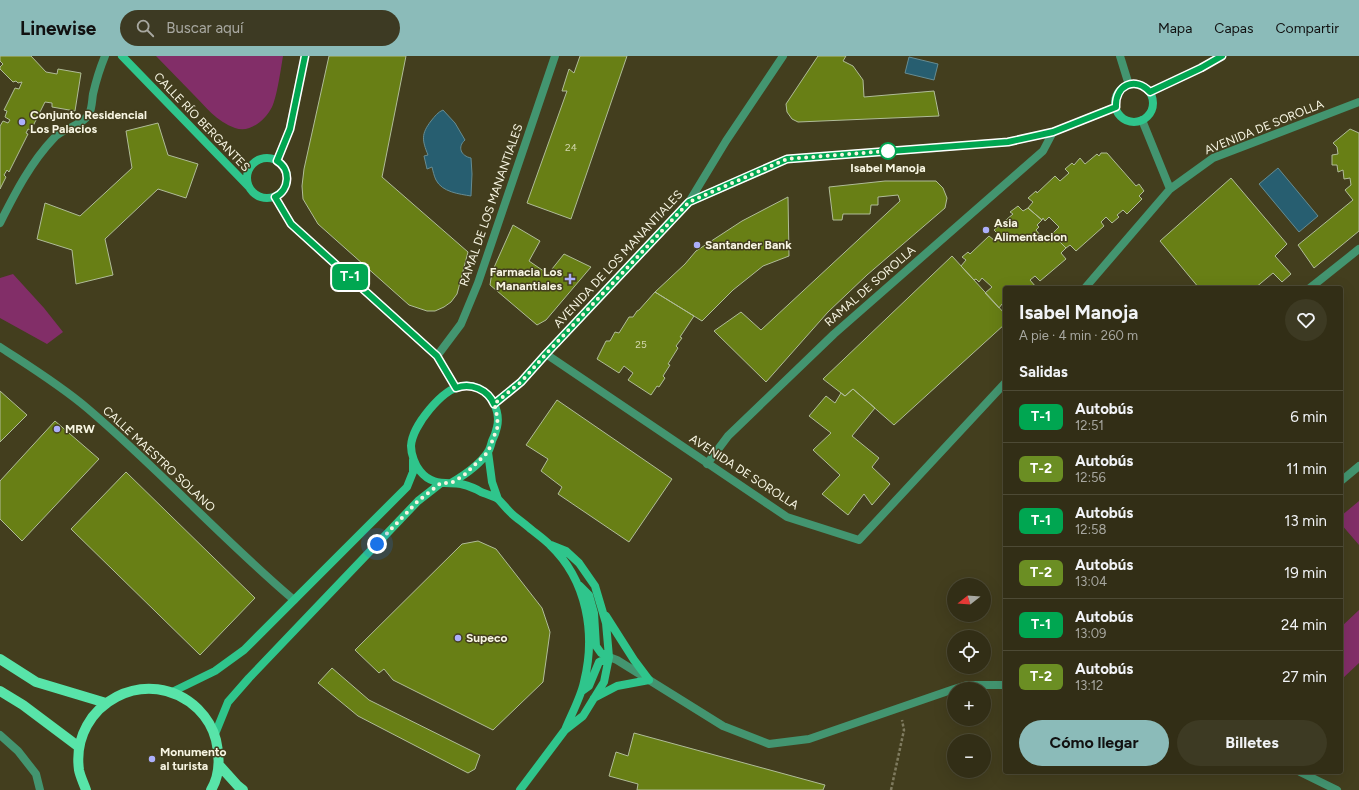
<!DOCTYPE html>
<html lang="es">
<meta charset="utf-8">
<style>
:root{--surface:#322e16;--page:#3d3a23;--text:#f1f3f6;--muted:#a8a8a1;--line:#4d4a35;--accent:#8bbbb9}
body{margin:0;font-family:Figtree,sans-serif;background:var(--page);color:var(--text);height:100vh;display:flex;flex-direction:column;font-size:15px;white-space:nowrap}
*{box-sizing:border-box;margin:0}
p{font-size:13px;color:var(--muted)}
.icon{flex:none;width:22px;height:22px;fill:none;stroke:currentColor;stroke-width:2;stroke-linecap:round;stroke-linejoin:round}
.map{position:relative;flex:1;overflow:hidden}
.drawer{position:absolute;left:1003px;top:230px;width:340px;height:488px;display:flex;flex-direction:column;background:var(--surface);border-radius:4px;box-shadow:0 4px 16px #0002,0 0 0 1px var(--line)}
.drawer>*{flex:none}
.badge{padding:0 8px;border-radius:6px;font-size:14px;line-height:26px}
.needle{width:26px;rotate:253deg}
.buttons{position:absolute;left:947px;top:522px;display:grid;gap:8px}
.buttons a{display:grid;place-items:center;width:44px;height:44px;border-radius:50%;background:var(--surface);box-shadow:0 4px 16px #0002,0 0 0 1px var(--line);font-size:20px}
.you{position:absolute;width:20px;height:20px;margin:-10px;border:3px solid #fff;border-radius:50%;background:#1a73e8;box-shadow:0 0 0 6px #1a73e833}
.map>.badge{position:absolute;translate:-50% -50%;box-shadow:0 0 0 2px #fff}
h2{padding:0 16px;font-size:15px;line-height:36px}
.round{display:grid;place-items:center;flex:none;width:42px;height:42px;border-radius:21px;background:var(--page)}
.headline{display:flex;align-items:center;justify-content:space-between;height:68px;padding:0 16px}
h1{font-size:19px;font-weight:700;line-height:30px}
.button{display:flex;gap:8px;margin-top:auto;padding:8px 16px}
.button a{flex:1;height:46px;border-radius:24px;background:var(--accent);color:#111;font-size:16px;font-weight:700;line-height:46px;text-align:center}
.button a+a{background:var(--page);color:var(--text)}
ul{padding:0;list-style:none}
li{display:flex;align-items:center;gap:12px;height:52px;padding:0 16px;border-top:1px solid var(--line)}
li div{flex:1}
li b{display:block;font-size:15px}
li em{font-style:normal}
li .badge{min-width:44px;font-weight:700;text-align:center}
header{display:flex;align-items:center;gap:24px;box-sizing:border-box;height:56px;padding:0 20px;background:var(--accent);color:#111}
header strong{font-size:19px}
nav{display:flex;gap:22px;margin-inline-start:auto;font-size:14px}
.search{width:280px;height:36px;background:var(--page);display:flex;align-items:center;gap:10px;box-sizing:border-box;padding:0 14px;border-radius:22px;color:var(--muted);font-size:15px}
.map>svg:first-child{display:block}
.green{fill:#822e68}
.water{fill:#275e70;stroke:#668c92}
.building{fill:#687f15;stroke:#b0bc98}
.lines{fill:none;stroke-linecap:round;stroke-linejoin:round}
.path{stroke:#7f7b5f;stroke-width:2.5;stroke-dasharray:3 2;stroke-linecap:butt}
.minor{stroke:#439570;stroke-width:8}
.secondary{stroke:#2fc58c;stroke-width:8}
.primary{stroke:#58e4a9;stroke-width:10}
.line-casing{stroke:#fff;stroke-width:9}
.line{stroke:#00a651;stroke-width:6}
.walk{stroke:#f8f6e3;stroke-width:4;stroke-dasharray:0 7.2}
.poi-dot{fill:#acaffb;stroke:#433e1e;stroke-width:1.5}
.stop-dot{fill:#fff;stroke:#00a651;stroke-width:2}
.labels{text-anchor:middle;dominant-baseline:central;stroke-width:3;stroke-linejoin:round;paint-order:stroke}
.number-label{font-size:10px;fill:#d4d8b0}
.poi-label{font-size:12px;font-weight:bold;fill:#f8f6e3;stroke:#433e1e;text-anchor:start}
.street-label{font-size:12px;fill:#f8f6e3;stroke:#433e1e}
.stop-label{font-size:12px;font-weight:bold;fill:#f8f6e3;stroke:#433e1e}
</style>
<header>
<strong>Linewise</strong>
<div class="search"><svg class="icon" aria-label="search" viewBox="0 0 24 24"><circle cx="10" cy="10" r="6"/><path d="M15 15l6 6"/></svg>Buscar aquí</div>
<nav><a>Mapa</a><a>Capas</a><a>Compartir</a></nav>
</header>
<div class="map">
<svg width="1359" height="734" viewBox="0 0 1359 734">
<rect width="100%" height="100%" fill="#433e1e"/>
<path class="green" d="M156 0H283C281 12 277 41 272 51 266 63 250 78 235 72 217 66 205 50 192 37 180 25 168 12 156 0Z
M13 218 44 252 63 276 47 288 0 262V222Z
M1359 445V489L1341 468V460Z
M1359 554V607L1342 623 1341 621V571Z"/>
<path class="water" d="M909 1 938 8 934 24 905 17Z
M443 54 455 67 465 84C457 91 461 100 471 102L472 118 471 140C459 138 442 136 436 124 434 120 433 115 432 111L427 113 424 100 428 99C422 84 421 78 431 65 435 60 438 56 443 54Z
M1278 112 1318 160 1299 176 1259 128Z"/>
<path class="building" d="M0 0H31L46 16 57 18 58 13 81 17 75 55 52 51V47L45 46 31 74 28 73 26 77 28 78 9 116 7 114 4 119 6 121 0 133V70L3 65 8 67 10 64 5 61 7 55 4 54 15 32 19 33 22 26 18 27 16 25 13 26 0 13V11L3 8 0 5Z
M329 0H406L382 121 468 196 457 238 451 246 444 251 435 255H427L409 249 318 168 303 143 302 130 304 113Z
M580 0H627L571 163 527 147 567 35H562L569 13 574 17Z
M818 0H846L843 5 853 10 863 24 864 41 934 35 939 60 798 66 792 63 787 56 786 48Z
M158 67 168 99 198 108 186 142 158 133 105 183 113 219 76 228 72 194 37 183 45 147 80 160 132 112 126 75Z
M1350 73 1359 77V175L1314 212 1298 189 1353 144 1345 134 1351 129 1350 122 1344 123 1343 114 1338 116 1337 109H1332V99L1338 98 1337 91 1333 87Z
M1101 97H1107L1136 130 1139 128 1144 135 1139 140 1142 143 1127 158 1123 154 1117 159 1119 161 1112 167 1106 161 1101 166 1104 170 1076 195 1070 189 1066 192 1052 178 1059 171 1049 161 1045 165 1043 162 1042 164 1028 152 1033 146 1028 142 1036 135 1037 137 1055 120 1060 125 1069 117 1065 113 1072 107 1074 109 1080 102 1085 108 1097 98 1099 100Z
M1231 122 1287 188 1275 200 1291 218 1282 226 1273 217 1255 232H1199L1160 185Z
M885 125H936L943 132 947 142 945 152 867 219 828 256 766 326 714 275 741 256 761 274 900 145 898 139 878 141V149H871L870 158H843L842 164H833L829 131Z
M788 141 789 200 763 210 733 234 702 265 655 236 685 208 696 195 742 165Z
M1018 150 1023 155 1028 152 1042 164 1037 169 1039 171 1036 174 1045 185 1052 178 1066 192 1061 197 1066 203 1040 225 1035 220 1030 224 1036 231 1035 232H1005V251L1002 248 999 252 985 237 992 231 982 222 979 226 976 223 974 224 961 210 966 204 962 201 968 196 970 198 989 180 994 184 999 179 994 174 1013 158 1010 156Z
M513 169 540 185 529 205 548 218 564 198 591 211 546 264 537 269 490 229 492 216Z
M952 200 1005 258V268L894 369 853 333 845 340 823 323Z
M655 236 694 260 680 281 682 282 676 290 678 292 668 308 670 309 663 320 665 322 659 331 657 330 651 339 628 324 633 317 624 310 619 317 597 303 606 285H610L615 276 619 277 629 261H633L637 255 639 254Z
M853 333 875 352 852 380 879 402 872 411 890 428 872 449 864 438 848 459 822 438 840 419 813 394 831 377 809 360 826 340 835 347 841 337 845 340Z
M0 335 27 359 0 386Z
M557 344 672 423 629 486 558 438 562 431 541 415 548 403 526 389Z
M55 365 99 403 22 485 0 463V425Z
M126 416 255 542 200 599 71 473Z
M478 485 496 493 542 552 550 576 543 626 493 674 393 624 384 613 379 617 355 594 462 488Z
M332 612 369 644 480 699 475 713 468 717 358 660 318 627Z
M634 677 825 729 823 734H637L638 728 609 720 616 696 628 700Z"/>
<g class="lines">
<path class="path" d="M891 734 904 674 902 664"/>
<path class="minor" d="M1120 0 1129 29
M1142 64 1170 133
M689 146 726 85 783 0
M0 167C15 137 31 106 54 82 63 72 82 70 89 58 92 53 92 44 93 38 96 25 100 12 105 0
M1085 232 1170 133 1213 102 1359 46
M1310 232 1359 193
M0 291C29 310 60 329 87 352 159 413 222 483 294 544
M546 298 787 461 859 484 1005 327
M437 300 461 268 478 227 555 0
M707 408 728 380 834 278 1043 95 1053 76
M1341 425 1359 410
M609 601 617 604 723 670 769 688 809 683 954 633
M954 633 967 629H1005
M0 679 18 695 36 718 40 734
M1300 716 1337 734"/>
<path class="secondary" d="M122 0 249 131
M1115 47a19 19 0 1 1 38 0a19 19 0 1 1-38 0Z
M1150 36 1201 12 1222 0
M247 122a20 20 0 1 1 40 0a20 20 0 1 1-40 0Z
M277 105 290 73 305 0
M275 141 291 168 437 300 456 332
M494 348 521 326 546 298 689 146 787 103 1008 86 1053 76 1116 51
M488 396 492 426 498 443
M451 427C463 420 480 408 488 396 490 393 491 389 492 385 494 381 496 376 497 371 502 350 484 326 462 330 442 333 412 370 411 390 411 398 415 409 420 415 432 430 445 426 461 428 469 430 475 432 481 436 486 438 493 440 498 443 502 447 506 452 510 456 515 461 521 465 527 470 534 476 543 482 550 489 587 524 596 578 584 626 581 641 571 659 565 674
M580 530 589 539 594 557 596 590 601 597 609 601
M582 635 589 630 599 606 609 601
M172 636 215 615 244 594 407 431 413 416V404
M594 642 617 630 649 624 634 604 606 560
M215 678 228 646 249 622 418 445 441 427
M520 734 565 674 583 660 604 626 609 601 606 567 595 530 579 507 566 495 551 489"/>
<path class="primary" d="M0 603 36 626 106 647
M0 635 23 649 79 691
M219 709 238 730 243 734
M86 734C84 728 80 720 79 714 70 647 149 606 198 653 206 661 213 672 216 684 220 701 220 719 211 734"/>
</g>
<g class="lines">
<defs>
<path id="line" d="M305 0 290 73 277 105C291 113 290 134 275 141L291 168 437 300 456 332C471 326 488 334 494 348L521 326 546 298 689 146 787 103 1008 86 1053 76 1116 51C1115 29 1135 20 1150 36L1201 12 1222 0"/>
</defs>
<use href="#line" class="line-casing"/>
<use href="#line" class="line"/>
<path class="walk" d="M377 488 418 445 441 427H451L463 420 488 396 498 370 496 353 494 348 521 326 546 298 689 146 787 103 888 95"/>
</g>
<g class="poi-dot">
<circle cx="22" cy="66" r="4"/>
<circle cx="986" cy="174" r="4"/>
<circle cx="697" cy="189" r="4"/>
<path d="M568 217h4v4h4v4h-4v4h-4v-4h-4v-4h4z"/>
<circle cx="57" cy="373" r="4"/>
<circle cx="458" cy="582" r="4"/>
<circle cx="152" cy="703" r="4"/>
</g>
<circle class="stop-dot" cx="888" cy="95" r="8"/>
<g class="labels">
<g class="number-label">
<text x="571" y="91">24</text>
<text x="641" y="288">25</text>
</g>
<g class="poi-label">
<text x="30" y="59">Conjunto Residencial<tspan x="30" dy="14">Los Palacios</tspan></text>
<text x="994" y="167">Asia<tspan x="994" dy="14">Alimentacion</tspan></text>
<text x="705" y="189">Santander Bank</text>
<text x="562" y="216" text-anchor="end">Farmacia Los<tspan x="562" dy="14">Manantiales</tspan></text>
<text x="65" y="373">MRW</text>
<text x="466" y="582">Supeco</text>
<text x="160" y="696">Monumento<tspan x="160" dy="14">al turista</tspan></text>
</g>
<g class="street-label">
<text transform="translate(202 66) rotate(46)">CALLE RÍO BERGANTES</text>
<text transform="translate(1264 71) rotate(-22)">AVENIDA DE SOROLLA</text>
<text transform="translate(491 149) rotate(-71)">RAMAL DE LOS MANANTIALES</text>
<text transform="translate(618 203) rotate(-47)">AVENIDA DE LOS MANANTIALES</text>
<text transform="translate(870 230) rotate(-41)">RAMAL DE SOROLLA</text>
<text transform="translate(159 403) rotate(43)">CALLE MAESTRO SOLANO</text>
<text transform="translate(744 416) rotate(33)">AVENIDA DE SOROLLA</text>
</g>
<g class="stop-label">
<text x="888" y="112">Isabel Manoja</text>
</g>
</g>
</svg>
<div class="buttons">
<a><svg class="needle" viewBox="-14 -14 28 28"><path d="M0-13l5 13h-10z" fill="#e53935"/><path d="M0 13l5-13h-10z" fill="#a8a8a1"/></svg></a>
<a><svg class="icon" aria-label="locate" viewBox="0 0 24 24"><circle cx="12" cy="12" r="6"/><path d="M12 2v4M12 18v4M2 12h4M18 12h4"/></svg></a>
<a>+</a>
<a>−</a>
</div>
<div class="you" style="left:377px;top:488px"></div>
<b class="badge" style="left:350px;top:221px;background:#00a651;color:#fff">T-1</b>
<section class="drawer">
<div class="headline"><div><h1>Isabel Manoja</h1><p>A pie · 4 min · 260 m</p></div><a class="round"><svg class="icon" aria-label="heart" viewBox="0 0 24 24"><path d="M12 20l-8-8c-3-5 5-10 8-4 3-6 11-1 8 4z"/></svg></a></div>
<h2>Salidas</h2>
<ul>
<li><span class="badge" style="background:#00a651;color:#fff">T-1</span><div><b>Autobús</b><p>12:51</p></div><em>6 min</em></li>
<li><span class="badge" style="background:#6b8e23;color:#fff">T-2</span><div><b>Autobús</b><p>12:56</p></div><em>11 min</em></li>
<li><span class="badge" style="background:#00a651;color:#fff">T-1</span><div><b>Autobús</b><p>12:58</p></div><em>13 min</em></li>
<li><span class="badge" style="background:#6b8e23;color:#fff">T-2</span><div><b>Autobús</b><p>13:04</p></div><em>19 min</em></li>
<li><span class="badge" style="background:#00a651;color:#fff">T-1</span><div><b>Autobús</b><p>13:09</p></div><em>24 min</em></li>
<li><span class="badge" style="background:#6b8e23;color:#fff">T-2</span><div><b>Autobús</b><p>13:12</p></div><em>27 min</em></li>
</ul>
<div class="button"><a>Cómo llegar</a><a>Billetes</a></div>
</section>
</div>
